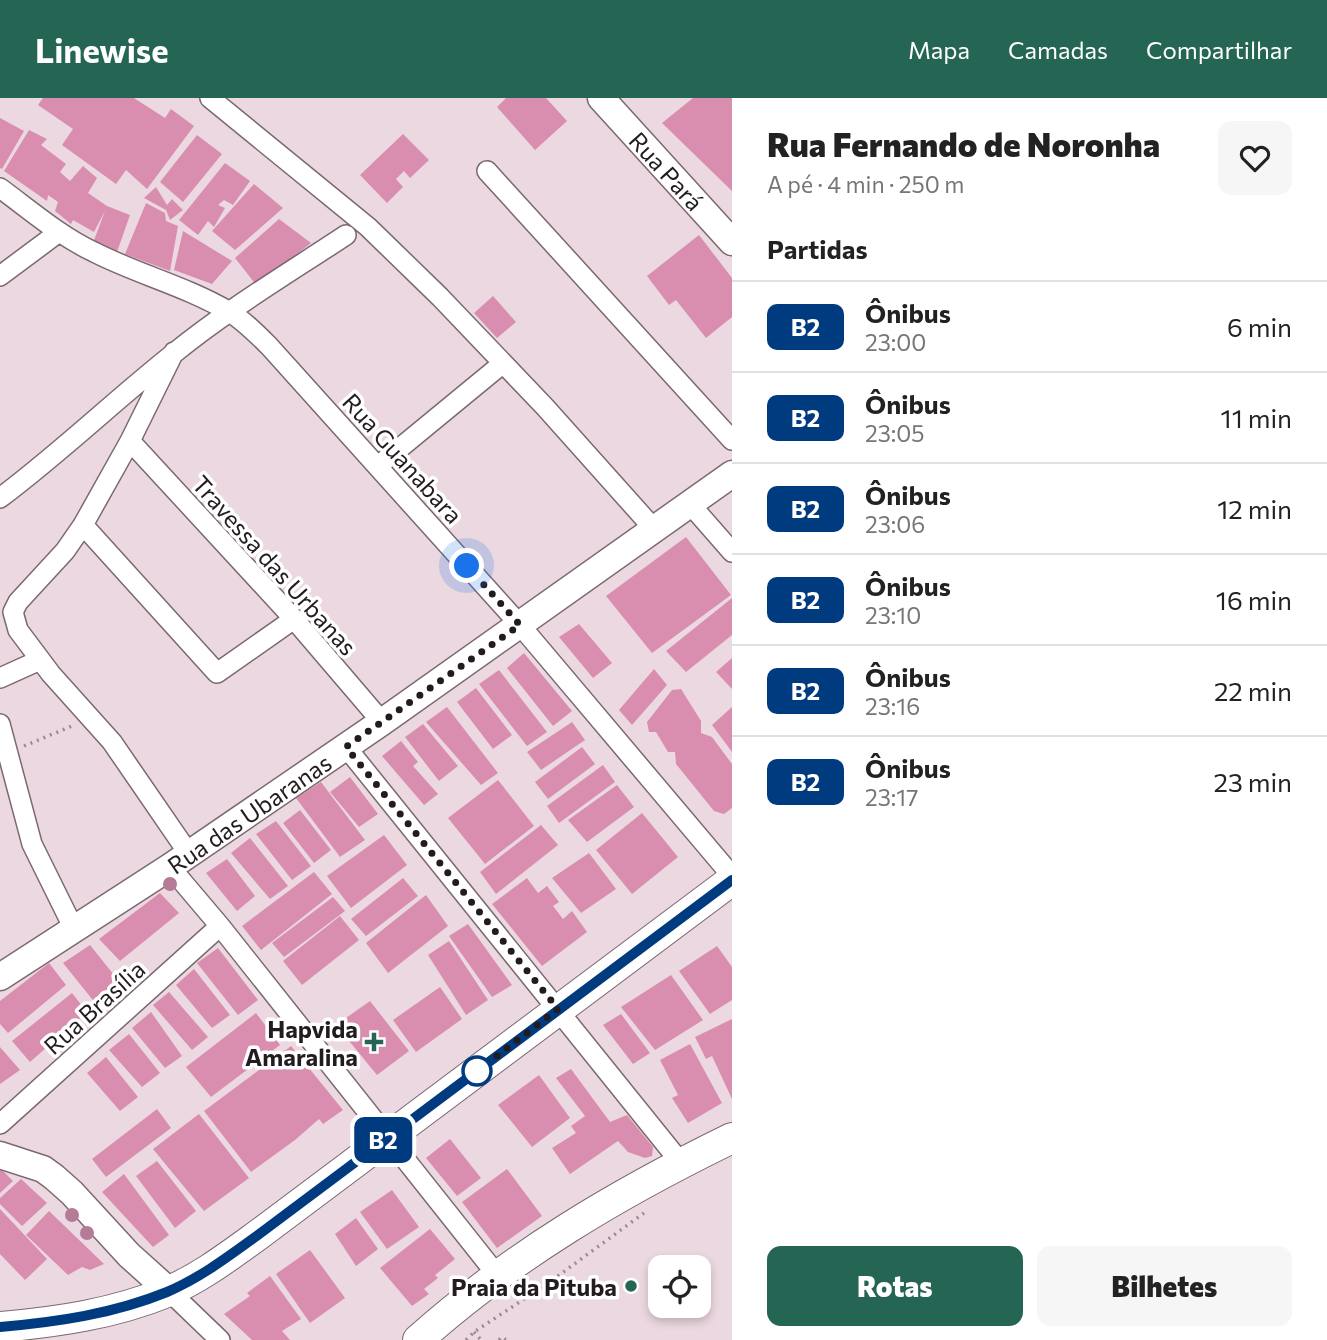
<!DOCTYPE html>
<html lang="pt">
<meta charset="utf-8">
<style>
:root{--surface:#fff;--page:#f6f6f6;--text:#222;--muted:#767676;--line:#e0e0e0;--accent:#246553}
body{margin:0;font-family:Commissioner,sans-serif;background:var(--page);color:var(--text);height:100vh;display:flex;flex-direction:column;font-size:26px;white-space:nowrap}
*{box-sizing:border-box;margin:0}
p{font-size:23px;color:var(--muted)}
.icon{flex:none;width:38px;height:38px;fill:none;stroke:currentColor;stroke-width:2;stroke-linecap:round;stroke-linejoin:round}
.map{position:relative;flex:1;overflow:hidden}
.sheet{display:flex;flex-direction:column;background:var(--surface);width:595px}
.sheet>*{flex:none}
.badge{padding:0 14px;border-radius:10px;font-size:24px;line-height:46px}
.fabs{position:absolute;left:648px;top:1157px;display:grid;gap:14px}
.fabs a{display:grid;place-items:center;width:63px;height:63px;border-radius:14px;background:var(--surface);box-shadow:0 4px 10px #0003;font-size:35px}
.you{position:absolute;width:35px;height:35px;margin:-18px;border:5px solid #fff;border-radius:50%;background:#1a73e8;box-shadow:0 0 0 10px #1a73e833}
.map>.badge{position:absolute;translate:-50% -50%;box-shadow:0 0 0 4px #fff}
h2{padding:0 35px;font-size:26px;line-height:63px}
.round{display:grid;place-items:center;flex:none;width:74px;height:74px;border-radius:14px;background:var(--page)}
.overview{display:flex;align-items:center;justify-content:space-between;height:119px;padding:0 35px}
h1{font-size:33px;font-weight:800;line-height:52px}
.button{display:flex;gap:14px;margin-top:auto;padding:14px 35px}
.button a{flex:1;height:80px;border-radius:14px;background:var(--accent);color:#fff;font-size:28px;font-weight:800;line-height:80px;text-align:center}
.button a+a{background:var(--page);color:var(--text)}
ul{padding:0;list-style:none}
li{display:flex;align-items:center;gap:21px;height:91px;padding:0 35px;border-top:2px solid var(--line)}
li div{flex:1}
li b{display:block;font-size:26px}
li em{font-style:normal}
li .badge{min-width:77px;font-weight:700;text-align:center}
header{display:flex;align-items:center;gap:42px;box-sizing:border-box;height:98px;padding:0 35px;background:var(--accent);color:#fff}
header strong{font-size:33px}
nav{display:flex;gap:38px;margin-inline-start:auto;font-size:24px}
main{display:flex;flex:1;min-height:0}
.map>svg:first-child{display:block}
.building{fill:#d98eaf}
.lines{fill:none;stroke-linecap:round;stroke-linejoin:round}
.street-casing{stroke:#7a6970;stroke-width:22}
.secondary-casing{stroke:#7a6970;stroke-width:29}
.primary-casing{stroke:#7a6970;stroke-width:32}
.path{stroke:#9a8b91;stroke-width:3.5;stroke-dasharray:2 5;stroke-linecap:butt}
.street{stroke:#fff;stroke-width:19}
.secondary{stroke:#fff;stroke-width:26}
.primary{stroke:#fff;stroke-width:30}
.tree{fill:#b47a97}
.line-casing{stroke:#fff;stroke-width:16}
.line{stroke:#003b80;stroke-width:10}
.walk{stroke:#231c1f;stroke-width:7;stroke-dasharray:0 12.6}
.poi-dot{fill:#246553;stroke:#fff;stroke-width:2.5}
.stop-dot{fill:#fff;stroke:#003b80;stroke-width:3.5}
.labels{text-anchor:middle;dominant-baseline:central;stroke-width:7;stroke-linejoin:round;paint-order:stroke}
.street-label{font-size:24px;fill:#231c1f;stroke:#fff}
.poi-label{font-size:24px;font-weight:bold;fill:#231c1f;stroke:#fff;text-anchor:end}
</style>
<header>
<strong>Linewise</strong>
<nav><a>Mapa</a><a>Camadas</a><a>Compartilhar</a></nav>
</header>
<main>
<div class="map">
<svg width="732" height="1242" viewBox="0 0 732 1242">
<rect width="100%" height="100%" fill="#ecd8e0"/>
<path class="building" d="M43 0H134L165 20 171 11 194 28 147 91 126 72 116 86 62 47 73 31 38 7Z
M506 0H546L567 23 535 52 497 9Z
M693 0H732V93L662 25Z
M0 20 24 33 2 71 0 70Z
M29 32 47 41 41 47 66 66 60 74 70 83 83 68 97 80 88 95 107 108 130 117 117 154 93 145 105 113 94 134 73 122 71 126 55 113 58 104 48 97 47 103 4 73Z
M403 36 429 62 410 80 404 73 396 81 403 89 387 105 360 77Z
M197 37 222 56 183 104 160 84Z
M225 65 250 83 233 107 224 102 218 107 225 110 214 129 208 123 198 137 179 122Z
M254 86 283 110 235 152 212 133Z
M156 89 167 107 172 101 183 112 170 122 166 112 144 100Z
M146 105 165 115 166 123 178 128 170 173 125 156Z
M279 121 311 145 257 188 235 160Z
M183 133 232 163 212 186 174 172Z
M699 137 732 180V219L706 240 676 202 669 207 647 178Z
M493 198 516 224 497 240 474 215Z
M686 439 731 497 652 555 606 498Z
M732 500V537L686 574 666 553Z
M579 526 612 565 593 580 559 539Z
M524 555 572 613 553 628 507 570Z
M732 560V591L716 574Z
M654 571 667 587 632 627 619 612Z
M499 572 547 634 527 648 479 586Z
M476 590 512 637 493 651 457 604Z
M681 591 701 623V635L712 639 732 666V710L724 716 714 713 676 666 675 654H668L656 634H649L647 624 672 592Z
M447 609 498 675 481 687 426 624Z
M732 609V654L712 627Z
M572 624 585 642 541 672 527 654Z
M423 626 458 668 439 683 405 639Z
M401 643 418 664 413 668 438 696 424 707 382 658Z
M582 649 595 666 548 701 535 684Z
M603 667 615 684 559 725 547 708Z
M350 679 378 716 359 729 330 694Z
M498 682 534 728 485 766 448 720Z
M321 684 365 742 340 759 296 700Z
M617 687 634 709 587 744 568 722Z
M300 712 331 752 314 765 283 725Z
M642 715 678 759 632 796 596 752Z
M276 723 311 768 292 782 256 736Z
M541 727 558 747 496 796 480 774Z
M384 737 407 767 351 810 327 778Z
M250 740 288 788 270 801 231 755Z
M589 755 616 791 581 815 552 780Z
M227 761 255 798 237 813 206 775Z
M314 774 332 796 261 852 242 828Z
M403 780 418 798 366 838 351 821Z
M527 780 538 795 547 788 559 804 553 808 563 821 572 813 587 834 542 868 492 806Z
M160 795 179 815 120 863 99 841Z
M426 797 448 828 388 875 366 845Z
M333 799 345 813 284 859 272 845Z
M340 818 359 842 302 887 283 863Z
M468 826 512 887 492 899 449 838Z
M449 843 488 902 466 917 428 857Z
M90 847 122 887 96 906 63 865Z
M717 848 732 869V902L710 916 679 873Z
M218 850 258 902 238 917 197 865Z
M49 865 66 887 8 935 0 926V903Z
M194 871 230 917 212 930 176 887Z
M671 877 703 922 655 952 621 909Z
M440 889 462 921 416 954 393 922Z
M169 894 208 939 192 952 153 907Z
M72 895 87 914 30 964 12 943Z
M370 903 409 953 377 977 336 927Z
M151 914 182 958 165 970 132 930Z
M256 915 280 947 211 999 186 969Z
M621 916 650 955 633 966 603 927Z
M732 921V1001L712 958 706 961 695 939Z
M129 936 160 975 142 989 109 952Z
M690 946 722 1005 688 1025 672 1000 678 997 660 962Z
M291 948 343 1012 323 1026 319 1021 295 1042 251 1074 204 1013Z
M0 949 20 972 0 986Z
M106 959 138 999 120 1013 87 975Z
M571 971 610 1024 627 1017 653 1049 652 1058 645 1060 628 1054 618 1043 570 1076 552 1050 576 1035 571 1028 585 1018 556 980Z
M539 977 570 1020 532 1049 498 1007Z
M157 1011 171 1030 106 1079 92 1061Z
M199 1016 249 1080 204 1113 153 1051Z
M450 1041 481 1080 457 1098 426 1060Z
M157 1063 196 1113 175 1130 136 1078Z
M0 1070 13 1083 0 1095Z
M507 1071 542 1118 497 1150 462 1104Z
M124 1076 169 1137 153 1149 102 1094Z
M21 1081 47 1105 22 1128 0 1106V1100Z
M392 1092 419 1129 387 1151 360 1114Z
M0 1111 47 1161 25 1182 0 1156Z
M49 1113 104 1166 90 1172 82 1169 68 1177 26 1137Z
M356 1120 378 1151 356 1168 335 1136Z
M430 1131 455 1161 435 1177 438 1180 424 1191 429 1196 412 1208 380 1170Z
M310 1152 345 1200 310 1225 276 1176Z
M270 1178 301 1221 282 1233 290 1242H252L224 1216 250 1198 247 1195Z"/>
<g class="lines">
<defs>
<path id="street" d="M210 0 368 129 440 199 545 309 654 431
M487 73 732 342
M0 90C30 112 60 138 94 154 137 176 185 188 228 213 243 222 256 235 269 248L520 527 732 778
M0 178 59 134
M174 254 130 343 83 427 65 453 18 504 13 514 18 532 51 576 112 644 189 756
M130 343 294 521 382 624
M378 368 502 266
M0 400C60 355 114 303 173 256 227 212 287 176 346 137
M690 406 732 454
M83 427 217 575 294 521
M0 580 40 562
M0 626 32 746 73 829
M346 649 681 1065
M170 769 220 828 497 1177
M0 1026 220 828
M169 1193 220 1242"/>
<g id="secondary">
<path id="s1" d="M601 0 732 144"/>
<path id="s2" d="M0 879 170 769 382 624 732 376"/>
<path d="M0 1057 43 1071 54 1079 72 1095 129 1157 169 1193"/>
</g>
<path id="primary" d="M0 1229C57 1224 113 1216 167 1194 200 1180 229 1158 258 1137L732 782
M418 1242C512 1158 619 1095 732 1040"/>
</defs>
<use href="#street" class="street-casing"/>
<use href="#secondary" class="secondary-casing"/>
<use href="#primary" class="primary-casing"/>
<path class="path" d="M24 648 72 628
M474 1234 481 1242
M466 1242 474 1234 547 1186 644 1115
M499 1242 502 1239 506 1242"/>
<use href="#street" class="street"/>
<use href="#secondary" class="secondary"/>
<use href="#primary" class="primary"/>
</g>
<g class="tree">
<circle cx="170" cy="786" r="7"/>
<circle cx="72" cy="1117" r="7"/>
<circle cx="87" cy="1135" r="7"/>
</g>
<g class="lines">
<defs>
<path id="line" d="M0 1229C57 1224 113 1216 167 1194 200 1180 229 1158 258 1137L732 782"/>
</defs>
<use href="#line" class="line-casing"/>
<use href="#line" class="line"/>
<path class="walk" d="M467 468 520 527 346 649 558 911 477 973"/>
</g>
<g class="poi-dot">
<path d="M370.5 933.5h7v7h7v7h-7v7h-7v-7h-7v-7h7z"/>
<circle cx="631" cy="1188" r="7"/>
</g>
<circle class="stop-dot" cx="477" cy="973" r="14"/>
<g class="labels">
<g class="street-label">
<text stroke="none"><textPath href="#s1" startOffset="98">Rua Pará</textPath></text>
<text transform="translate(403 360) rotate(48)">Rua Guanabara</text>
<text transform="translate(275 467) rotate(48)">Travessa das Urbanas</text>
<text stroke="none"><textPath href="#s2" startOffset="298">Rua das Ubaranas</textPath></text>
<text transform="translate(94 909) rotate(-42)">Rua Brasília</text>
</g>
<g class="poi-label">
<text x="358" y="930">Hapvida<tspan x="358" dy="28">Amaralina</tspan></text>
<text x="617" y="1188">Praia da Pituba</text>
</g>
</g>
</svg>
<div class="fabs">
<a><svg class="icon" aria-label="locate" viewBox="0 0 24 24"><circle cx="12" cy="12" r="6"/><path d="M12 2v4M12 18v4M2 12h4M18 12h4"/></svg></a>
</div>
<div class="you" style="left:467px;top:468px"></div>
<b class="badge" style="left:383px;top:1042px;background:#003b80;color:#fff">B2</b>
</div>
<section class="sheet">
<div class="overview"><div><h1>Rua Fernando de Noronha</h1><p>A pé · 4 min · 250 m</p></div><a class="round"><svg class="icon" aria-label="heart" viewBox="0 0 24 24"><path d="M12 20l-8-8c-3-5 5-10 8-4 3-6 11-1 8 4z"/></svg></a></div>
<h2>Partidas</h2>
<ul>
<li><span class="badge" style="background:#003b80;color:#fff">B2</span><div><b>Ônibus</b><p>23:00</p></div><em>6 min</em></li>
<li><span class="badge" style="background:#003b80;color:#fff">B2</span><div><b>Ônibus</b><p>23:05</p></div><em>11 min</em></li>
<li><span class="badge" style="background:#003b80;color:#fff">B2</span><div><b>Ônibus</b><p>23:06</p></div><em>12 min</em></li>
<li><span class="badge" style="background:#003b80;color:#fff">B2</span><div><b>Ônibus</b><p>23:10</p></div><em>16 min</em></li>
<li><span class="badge" style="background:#003b80;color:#fff">B2</span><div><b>Ônibus</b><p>23:16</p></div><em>22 min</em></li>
<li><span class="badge" style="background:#003b80;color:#fff">B2</span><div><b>Ônibus</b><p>23:17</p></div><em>23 min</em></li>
</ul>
<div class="button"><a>Rotas</a><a>Bilhetes</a></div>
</section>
</main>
